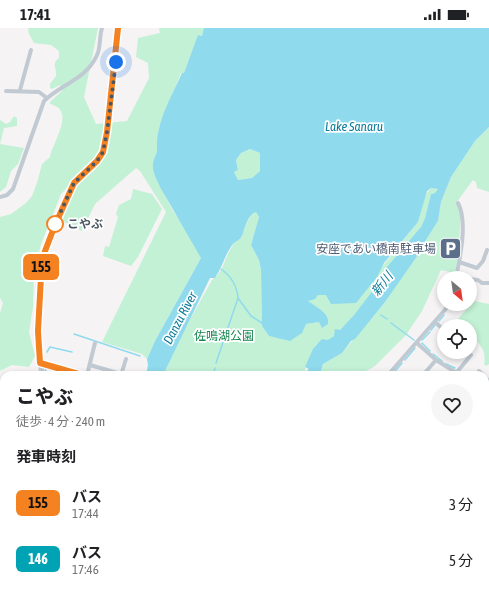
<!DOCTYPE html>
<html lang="ja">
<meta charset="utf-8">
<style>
:root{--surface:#fff;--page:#f6f6f6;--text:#202124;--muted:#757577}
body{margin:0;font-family:"Asap Condensed","Noto Sans JP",sans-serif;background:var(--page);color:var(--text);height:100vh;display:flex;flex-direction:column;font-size:15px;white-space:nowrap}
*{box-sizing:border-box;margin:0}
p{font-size:13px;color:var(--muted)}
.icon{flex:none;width:22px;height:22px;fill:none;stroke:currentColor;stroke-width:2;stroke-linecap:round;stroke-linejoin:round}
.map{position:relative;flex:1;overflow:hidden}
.panel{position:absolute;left:0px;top:343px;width:489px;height:224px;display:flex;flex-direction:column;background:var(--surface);border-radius:12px 12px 0 0;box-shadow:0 2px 6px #0003}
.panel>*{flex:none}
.badge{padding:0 8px;border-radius:6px;font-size:14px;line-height:26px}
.needle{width:26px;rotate:151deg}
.fabs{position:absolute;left:437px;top:243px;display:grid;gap:8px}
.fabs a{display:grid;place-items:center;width:40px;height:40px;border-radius:50%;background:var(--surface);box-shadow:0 2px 6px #0003;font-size:20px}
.you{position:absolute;width:20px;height:20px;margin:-10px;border:3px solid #fff;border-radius:50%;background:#1a73e8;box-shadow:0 0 0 6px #1a73e833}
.map>.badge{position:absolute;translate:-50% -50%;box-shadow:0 0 0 2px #fff}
h2{padding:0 16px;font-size:15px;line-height:36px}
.round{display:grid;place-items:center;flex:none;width:42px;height:42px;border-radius:21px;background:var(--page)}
.headline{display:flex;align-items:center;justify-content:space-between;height:68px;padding:0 16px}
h1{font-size:19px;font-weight:800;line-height:30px}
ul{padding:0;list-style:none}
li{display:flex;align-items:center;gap:12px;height:56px;padding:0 16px}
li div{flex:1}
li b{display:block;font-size:15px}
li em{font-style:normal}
li .badge{min-width:44px;font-weight:700;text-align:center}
.status{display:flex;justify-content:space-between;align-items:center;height:28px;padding:0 20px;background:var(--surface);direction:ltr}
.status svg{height:11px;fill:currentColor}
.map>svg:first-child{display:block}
.green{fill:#c3f1d5}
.water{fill:#90daee;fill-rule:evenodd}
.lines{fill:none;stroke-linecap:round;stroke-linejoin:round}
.stream{stroke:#90daee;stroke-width:1.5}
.river{stroke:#90daee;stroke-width:9}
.street{stroke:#c1cad2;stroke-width:4}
.secondary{stroke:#c1cbd6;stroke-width:5.5}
.line-casing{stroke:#fff;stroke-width:9}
.line{stroke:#f58220;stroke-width:6}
.walk{stroke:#4a5661;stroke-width:4;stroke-dasharray:0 7.2}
.stop-dot{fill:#fff;stroke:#f58220;stroke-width:2}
.labels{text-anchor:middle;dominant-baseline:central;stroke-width:3.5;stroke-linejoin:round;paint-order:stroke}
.stop-label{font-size:12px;font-weight:bold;fill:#4a5661;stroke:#fff;text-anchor:start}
.service-label{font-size:12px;fill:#4e5e75;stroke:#fff;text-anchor:end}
.park-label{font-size:12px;fill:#17864f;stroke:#fff}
.water-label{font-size:13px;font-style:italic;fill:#0c7c9b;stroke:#fff}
</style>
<div class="status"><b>17:41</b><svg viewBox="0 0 49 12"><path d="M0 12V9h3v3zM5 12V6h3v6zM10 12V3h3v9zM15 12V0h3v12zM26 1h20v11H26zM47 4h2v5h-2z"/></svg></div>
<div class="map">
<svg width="489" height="567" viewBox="0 0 489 567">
<rect width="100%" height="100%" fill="#f5f3f3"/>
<path class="green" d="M28 0H98L84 69 96 96 127 93 149 50 148 35 136 29 138 10 160 5 159 0H204L202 8 199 7 184 45H181L159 100 157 122 153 136 156 150 173 183 193 212 201 230 155 313 147 331 142 326 102 314 166 184 140 143 136 140 95 176 82 203 62 193 76 158 96 133 93 132 61 166 41 216 34 245 33 279 29 304 35 328 29 339 12 337 0 343V285L3 275 0 270V189L11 186 26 175 32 168 37 155 42 136 50 129C52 115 77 82 50 76V74L63 62 60 57 52 61 50 60V56L56 48C57 40 51 36 59 30V23L51 17 34 15 29 6Z
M14 88 17 90V98L4 100 0 116 24 120 18 136 11 143 6 159 0 164V92L6 96 10 94Z
M489 99V164L477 160 476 154 473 152 456 175 461 185 458 227 455 245 441 242 422 283 406 307 375 338 359 347H320L323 336 342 325 385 274 421 217 424 215 438 193 441 174 451 149 475 113Z
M250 121 260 125V143L252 150 238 152 234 144 238 142 236 132 241 125Z
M431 160 438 161 435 165 431 166 425 190 421 199C394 234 370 272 339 303 330 312 302 333 305 347H163L177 315 212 252C224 245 225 227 233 217 235 213 240 212 242 208 245 200 247 188 256 184L259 189 251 217 259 232 261 242 262 298 269 308 274 309 304 300 306 296 319 294 328 296 308 273 318 267H326L381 240 418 194 425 167Z
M133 161 152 166 162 181 138 229 131 238 103 228 105 218 109 219 118 189 116 186 119 177 131 171Z
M474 273 489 276V336L486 338 484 336C487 322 479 315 470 307V298H461L456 293Z"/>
<path class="water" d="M204 0H489V99L475 113 451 149 441 174 438 193 424 215 421 217 422 221 385 274 355 311 351 313 342 325 323 336 320 346 305 339 313 321 322 311 328 312 334 308 335 301 340 302 354 287 371 265 387 239 421 199 425 190 431 166 435 165 438 161 431 160 427 163 418 194 384 235 377 249 356 275 331 276 326 267H318L315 271 308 273C316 279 330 285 328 296L322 300 319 294 306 296 302 305 290 313 269 308 262 298 261 242 259 232 251 217 259 189 256 184C247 187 245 200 242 208 240 212 236 213 233 216 225 226 222 240 215 250H210L163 347H146L148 337 147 331 155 313 201 230 160 159C157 152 152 144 153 136 153 131 157 126 157 121 156 94 171 70 182 45H184L198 7 202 8ZM250 121 260 125V143L252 150 238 152 234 144 238 142 236 132 241 125Z"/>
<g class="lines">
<path class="stream" d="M238 270 251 288 262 295
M381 287 387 291
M439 293 444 287
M391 295 414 312
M431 302 435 297
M74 306 140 328
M422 312 430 304
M422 315 425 318
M426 319 430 323
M47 324 50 319 72 324
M433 326 437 329
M438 330 442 333
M405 332 415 320
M216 335 238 270C237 258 231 248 221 241
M446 336 455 340
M45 339 47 347
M460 344 463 347
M213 347 215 340
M392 347 402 335"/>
<path class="river" d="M310 347 319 333
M385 563 388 567"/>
<path class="street" d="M20 62 31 22
M6 63 39 64 47 70
M0 169 7 167 13 161 44 73C61 56 86 52 97 27 101 19 99 9 102 0
M459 234 477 240 483 233 487 222
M456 249 464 250
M456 250C460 229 468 194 458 175
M470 251 478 252 482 255H489
M435 294 444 302
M417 315 436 332 423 347
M436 332 460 347
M41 335 82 347
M90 337 121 346
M457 344 471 327 467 324
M87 347 95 315
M121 347 126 331
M388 347 450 276
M475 347 479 343 483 347
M485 349 489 354
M0 500 4 496
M485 523H489
M378 563 381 567
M393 563 396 567
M448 563 451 567
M401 567 407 563"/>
<path class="secondary" d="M42 347 38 303 42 231 55 197 74 155 97 133 103 124 107 104 118 0
M485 473 489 474
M0 538 4 539
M0 545 4 546
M70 563 86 567
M101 563 117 567
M286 567 287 563"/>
</g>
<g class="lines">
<defs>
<path id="line" d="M82 347 40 335 38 303 42 231 55 197 74 155 97 133 103 124 107 104 118 0"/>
</defs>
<use href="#line" class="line-casing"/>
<use href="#line" class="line"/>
<path class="walk" d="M55 196 74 155 97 133 103 124 107 104 116 34"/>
</g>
<defs>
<symbol id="parking-square" viewBox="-11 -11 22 22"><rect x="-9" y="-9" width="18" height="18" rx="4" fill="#5c6f8a" stroke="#fff"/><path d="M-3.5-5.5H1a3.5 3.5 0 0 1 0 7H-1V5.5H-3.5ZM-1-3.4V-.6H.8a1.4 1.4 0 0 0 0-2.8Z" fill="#fff"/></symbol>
</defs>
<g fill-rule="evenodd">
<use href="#parking-square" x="438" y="208" width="25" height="25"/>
</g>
<circle class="stop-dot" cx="55" cy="196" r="8"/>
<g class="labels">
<g class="stop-label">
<text x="67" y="196">こやぶ</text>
</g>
<g class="service-label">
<text x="436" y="221">安座であい橋南駐車場</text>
</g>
<g class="park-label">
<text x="224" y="308">佐鳴湖公園</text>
</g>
<g class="water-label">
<text x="354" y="98">Lake Sanaru</text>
<text transform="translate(382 256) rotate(-52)">新川</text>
<text transform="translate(180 290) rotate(-62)">Danzu River</text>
</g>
</g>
</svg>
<div class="fabs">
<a><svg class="needle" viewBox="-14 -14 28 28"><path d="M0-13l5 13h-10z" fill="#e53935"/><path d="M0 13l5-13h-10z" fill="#757577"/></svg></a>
<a><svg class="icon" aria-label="locate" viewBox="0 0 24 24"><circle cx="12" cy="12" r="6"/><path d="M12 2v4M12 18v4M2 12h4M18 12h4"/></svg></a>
</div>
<div class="you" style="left:116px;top:34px"></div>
<b class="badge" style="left:41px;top:239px;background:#f58220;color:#111">155</b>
<section class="panel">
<div class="headline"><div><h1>こやぶ</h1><p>徒歩 · 4 分 · 240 m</p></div><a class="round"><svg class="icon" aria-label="heart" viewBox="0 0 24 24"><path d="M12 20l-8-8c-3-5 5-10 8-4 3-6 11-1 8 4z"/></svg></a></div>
<h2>発車時刻</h2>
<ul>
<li><span class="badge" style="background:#f58220;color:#111">155</span><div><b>バス</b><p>17:44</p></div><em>3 分</em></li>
<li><span class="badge" style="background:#00a3b4;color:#fff">146</span><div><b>バス</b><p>17:46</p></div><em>5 分</em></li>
</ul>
</section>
</div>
